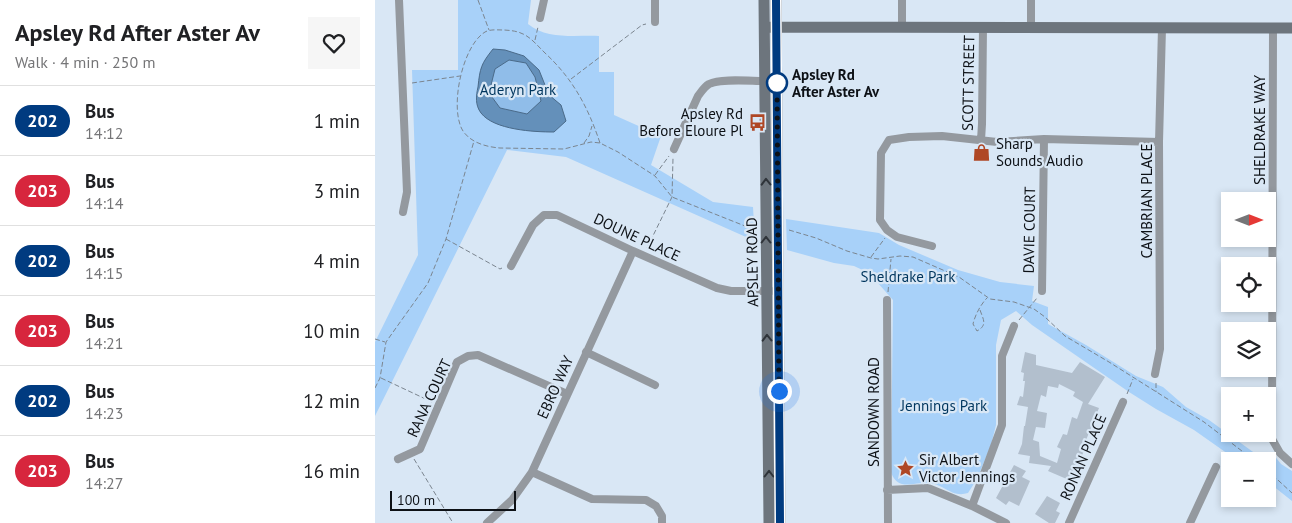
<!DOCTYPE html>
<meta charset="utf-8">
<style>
:root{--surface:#fff;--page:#f6f6f6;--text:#202124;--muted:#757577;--line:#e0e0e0}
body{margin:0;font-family:"PT Sans",sans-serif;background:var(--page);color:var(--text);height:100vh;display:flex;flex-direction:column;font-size:19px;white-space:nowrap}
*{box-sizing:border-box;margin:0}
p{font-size:16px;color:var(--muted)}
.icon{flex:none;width:28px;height:28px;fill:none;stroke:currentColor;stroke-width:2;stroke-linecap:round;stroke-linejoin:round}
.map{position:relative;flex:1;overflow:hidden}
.panel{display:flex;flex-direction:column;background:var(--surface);width:375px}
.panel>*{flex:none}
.badge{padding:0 10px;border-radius:16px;font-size:18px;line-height:32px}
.needle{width:32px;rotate:90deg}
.fabs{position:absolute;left:846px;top:192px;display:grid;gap:10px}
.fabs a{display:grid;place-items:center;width:55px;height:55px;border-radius:0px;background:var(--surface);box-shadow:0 2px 8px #0003;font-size:25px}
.scale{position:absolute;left:15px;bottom:12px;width:126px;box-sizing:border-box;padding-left:5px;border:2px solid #0d1116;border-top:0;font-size:14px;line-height:18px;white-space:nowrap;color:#0d1116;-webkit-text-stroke:4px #d9e7f5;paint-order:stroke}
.you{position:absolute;width:25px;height:25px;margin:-12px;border:4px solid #fff;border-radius:50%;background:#1a73e8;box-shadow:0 0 0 8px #1a73e833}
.map>.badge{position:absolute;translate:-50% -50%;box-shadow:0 0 0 2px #fff}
.round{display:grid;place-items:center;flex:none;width:52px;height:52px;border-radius:0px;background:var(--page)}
.head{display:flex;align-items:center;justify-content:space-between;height:85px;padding:0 15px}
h1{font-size:24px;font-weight:600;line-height:38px}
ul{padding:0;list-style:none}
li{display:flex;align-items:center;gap:15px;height:70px;padding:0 15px;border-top:1px solid var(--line)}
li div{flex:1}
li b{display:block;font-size:19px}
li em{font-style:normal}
li .badge{min-width:55px;font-weight:700;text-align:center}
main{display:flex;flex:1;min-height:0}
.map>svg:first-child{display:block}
.green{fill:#a8d1f9}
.forest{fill:#90bde9}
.water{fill:#6490ba;stroke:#4a6a89;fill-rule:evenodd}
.building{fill:#b2bfcd;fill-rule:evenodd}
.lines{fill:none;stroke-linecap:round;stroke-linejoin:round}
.path{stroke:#7b858f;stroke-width:1;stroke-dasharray:5 2.5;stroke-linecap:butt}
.street{stroke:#94999f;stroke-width:8}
.secondary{stroke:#6d757d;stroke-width:11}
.oneway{stroke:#2f343a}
.line-casing{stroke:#fff;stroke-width:11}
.line{stroke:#003b80;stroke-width:8}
.walk{stroke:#0d1116;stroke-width:5;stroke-dasharray:0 9}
.stop-dot{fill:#fff;stroke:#003b80;stroke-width:2.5}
.labels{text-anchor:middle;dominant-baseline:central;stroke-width:4.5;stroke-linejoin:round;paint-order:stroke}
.stop-label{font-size:15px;font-weight:bold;fill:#0d1116;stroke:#d9e7f5;text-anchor:start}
.street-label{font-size:15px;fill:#0d1116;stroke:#d9e7f5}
.park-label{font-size:15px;fill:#00365e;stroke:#d9e7f5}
.poi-label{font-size:15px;fill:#0d1116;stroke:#d9e7f5;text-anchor:start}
</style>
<main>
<section class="panel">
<div class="head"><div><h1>Apsley Rd After Aster Av</h1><p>Walk · 4 min · 250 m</p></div><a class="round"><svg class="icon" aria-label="heart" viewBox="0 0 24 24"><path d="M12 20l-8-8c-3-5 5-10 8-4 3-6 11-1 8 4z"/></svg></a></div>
<ul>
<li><span class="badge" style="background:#003b80;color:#fff">202</span><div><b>Bus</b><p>14:12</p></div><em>1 min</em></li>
<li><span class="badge" style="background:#d7263d;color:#fff">203</span><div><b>Bus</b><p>14:14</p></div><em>3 min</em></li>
<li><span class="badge" style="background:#003b80;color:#fff">202</span><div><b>Bus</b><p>14:15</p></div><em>4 min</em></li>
<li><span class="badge" style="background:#d7263d;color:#fff">203</span><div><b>Bus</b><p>14:21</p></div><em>10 min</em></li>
<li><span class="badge" style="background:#003b80;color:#fff">202</span><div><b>Bus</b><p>14:23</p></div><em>12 min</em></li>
<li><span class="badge" style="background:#d7263d;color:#fff">203</span><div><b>Bus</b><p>14:27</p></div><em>16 min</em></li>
</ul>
</section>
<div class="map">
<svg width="917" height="523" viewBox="0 0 917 523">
<rect width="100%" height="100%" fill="#d9e7f5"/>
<path class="green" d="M83 0H156L153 24C172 40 200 35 224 36V72H239V115L286 136 276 165 338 202 378 207 380 241 191 157 132 150 0 416V342L43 255 37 70H83Z
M411 219 504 233 524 245 583 270 625 282 659 286 657 301 673 307V324L711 345 761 376 788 387 811 407 834 420 885 457 898 454 906 464 917 471V501L893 482 892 461H863L819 430 781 409 754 392 657 325 641 311 626 320 621 345V425L616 445 602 479 593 493C577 498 570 485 555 483 546 482 535 486 527 484 521 482 518 478 516 472L518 300 494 273 479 266 459 263 412 250Z"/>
<path class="forest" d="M134 60 151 63 160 77 166 101 152 114 125 108 114 93 120 69Z"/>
<path class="water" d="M118 49 130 50 149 56 164 70 174 95 186 105 191 121 179 132C159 132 119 130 106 113 100 105 101 96 103 87 105 68 106 64 118 49ZM134 60 151 63 160 77 166 101 152 114 125 108 114 93 120 69Z"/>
<path class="building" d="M650 352 661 355V365L697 373 705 362 730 377 713 404 724 408 707 450 709 451 706 458 704 457 694 480 673 471 676 466 654 463 655 456 643 454 647 444 649 426H650L653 407 642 405 645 396 648 397 650 381H648L649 373 646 372ZM684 384 700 392 698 396 708 402 702 419 697 417 692 435 688 434 682 447 686 449 682 463 665 456 664 442 658 440 661 427 670 428 672 413 662 411 666 395 671 397 673 386 683 388Z
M639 465 651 471 647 477 655 481 644 506 634 501 631 505 621 498Z
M672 496 685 503 681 511 685 513 680 523H674L660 514Z"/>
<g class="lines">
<path class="path" d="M103 0 114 30
M160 40 163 27
M196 79 267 25 271 24
M37 83 85 76
M209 143 214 136 217 126
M225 143C213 107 198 79 170 53 155 38 151 31 129 30 123 30 115 29 110 32 87 46 74 109 88 131 96 143 112 147 125 148L189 149 216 142 225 143 243 152 280 176 297 197 380 230
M280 175 294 156
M414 230 441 238 472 251 496 258 503 259 525 256 538 257 584 277 615 299 639 302 659 309 670 317 690 336 734 362 829 422 880 461
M71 239 125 269 127 268
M272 248 297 197 298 158
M496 257 510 238
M513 292 516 259
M605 310C608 319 613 325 602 331L598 324C600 315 606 304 612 298
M644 320 662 298
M0 339 10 342
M6 378 57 402
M781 383V392
M0 388 5 378 11 342 53 283 71 239 99 141
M752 394 758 379
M39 459 78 523
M848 464 870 455
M892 466 899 459
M892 470 917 493"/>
<path class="street" d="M24 0 32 192 28 212
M280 0V22
M656 0V27
M165 18 169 0
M527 27V0
M898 28 897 439 905 453 917 464
M606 140 607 124 608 27
M299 149 323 96C327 91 329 87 334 84 346 78 375 81 390 81
M557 246 522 237 512 230 505 220 506 153 514 140 534 137 567 136 622 142 669 139 784 142
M136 266 158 225 169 215H182L258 251 342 288 356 291H396
M667 291 669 139
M512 300 513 523
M211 352 280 385
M780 374 785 349 784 142 787 28
M23 459 45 449 82 362 93 356 103 355 192 394
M157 472 217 499 271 500 281 506 287 516V523
M512 490 553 488 597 506 631 523
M597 506 627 425V356L639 326
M112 523 137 500 157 472 258 251
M694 523 748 402
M815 523 841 467"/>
<path class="secondary" d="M389 0 394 523
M401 0 405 523
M390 27 917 28"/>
</g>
<defs><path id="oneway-chevron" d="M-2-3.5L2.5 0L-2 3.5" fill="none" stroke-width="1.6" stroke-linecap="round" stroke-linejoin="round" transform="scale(1.25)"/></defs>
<g class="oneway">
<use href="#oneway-chevron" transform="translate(391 182) rotate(-91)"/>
<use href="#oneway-chevron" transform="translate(391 240) rotate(-90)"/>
<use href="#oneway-chevron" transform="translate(392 338) rotate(-91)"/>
<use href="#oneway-chevron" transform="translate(394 474) rotate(-90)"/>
</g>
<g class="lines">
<defs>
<path id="line" d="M401 0 405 523"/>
</defs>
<use href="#line" class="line-casing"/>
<use href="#line" class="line"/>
<path class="walk" d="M402 83V78L404 391"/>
</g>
<defs>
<symbol id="bus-bare" viewBox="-9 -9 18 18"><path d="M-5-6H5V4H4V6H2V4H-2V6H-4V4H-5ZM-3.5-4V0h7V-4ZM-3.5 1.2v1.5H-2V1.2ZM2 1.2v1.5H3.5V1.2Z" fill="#af4725" stroke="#d9e7f5" stroke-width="2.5" paint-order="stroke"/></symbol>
<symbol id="shop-bare" viewBox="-9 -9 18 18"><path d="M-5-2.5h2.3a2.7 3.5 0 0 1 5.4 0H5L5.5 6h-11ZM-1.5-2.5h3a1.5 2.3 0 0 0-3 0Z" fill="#af4725" stroke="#d9e7f5" stroke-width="2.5" paint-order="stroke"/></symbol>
<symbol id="sight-bare" viewBox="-9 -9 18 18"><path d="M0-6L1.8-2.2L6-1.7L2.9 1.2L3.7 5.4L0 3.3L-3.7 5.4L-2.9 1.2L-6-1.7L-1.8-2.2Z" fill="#af4725" stroke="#d9e7f5" stroke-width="2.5" paint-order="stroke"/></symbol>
</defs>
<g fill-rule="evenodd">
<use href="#bus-bare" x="370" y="110" width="25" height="25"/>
<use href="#shop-bare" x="594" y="140" width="25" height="25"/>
<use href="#sight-bare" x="518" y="456" width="25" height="25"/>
</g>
<circle class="stop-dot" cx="402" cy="83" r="10"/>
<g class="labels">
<g class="stop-label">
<text x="417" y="74">Apsley Rd<tspan x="417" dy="17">After Aster Av</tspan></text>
</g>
<g class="street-label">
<text transform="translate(593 83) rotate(-89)">SCOTT STREET</text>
<text transform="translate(884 130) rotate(-90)">SHELDRAKE WAY</text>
<text transform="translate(771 201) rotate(-90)">CAMBRIAN PLACE</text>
<text transform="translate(654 230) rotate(-89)">DAVIE COURT</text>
<text transform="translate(262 237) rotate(25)">DOUNE PLACE</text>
<text transform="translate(377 262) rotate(-91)">APSLEY ROAD</text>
<text transform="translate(180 387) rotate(-66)">EBRO WAY</text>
<text transform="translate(54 398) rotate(-65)">RANA COURT</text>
<text transform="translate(498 412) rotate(-90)">SANDOWN ROAD</text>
<text transform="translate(708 457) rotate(-66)">RONAN PLACE</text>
</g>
<g class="park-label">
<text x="143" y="89">Aderyn Park</text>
<text x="533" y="276">Sheldrake Park</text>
<text x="569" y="405">Jennings Park</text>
</g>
<g class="poi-label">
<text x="368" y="113" text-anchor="end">Apsley Rd<tspan x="368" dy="17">Before Eloure Pl</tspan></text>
<text x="621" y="143">Sharp<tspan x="621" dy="17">Sounds Audio</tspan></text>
<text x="544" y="459">Sir Albert<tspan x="544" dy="17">Victor Jennings</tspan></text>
</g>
</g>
</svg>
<div class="fabs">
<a><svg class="needle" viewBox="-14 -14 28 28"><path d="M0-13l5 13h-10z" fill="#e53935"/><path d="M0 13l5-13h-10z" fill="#757577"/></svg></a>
<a><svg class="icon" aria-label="locate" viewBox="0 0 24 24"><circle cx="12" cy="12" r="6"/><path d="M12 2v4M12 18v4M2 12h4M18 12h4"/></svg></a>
<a><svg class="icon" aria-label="layers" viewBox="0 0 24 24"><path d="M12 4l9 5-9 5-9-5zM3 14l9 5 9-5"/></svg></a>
<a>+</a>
<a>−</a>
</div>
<div class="scale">100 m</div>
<div class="you" style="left:404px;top:391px"></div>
</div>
</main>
